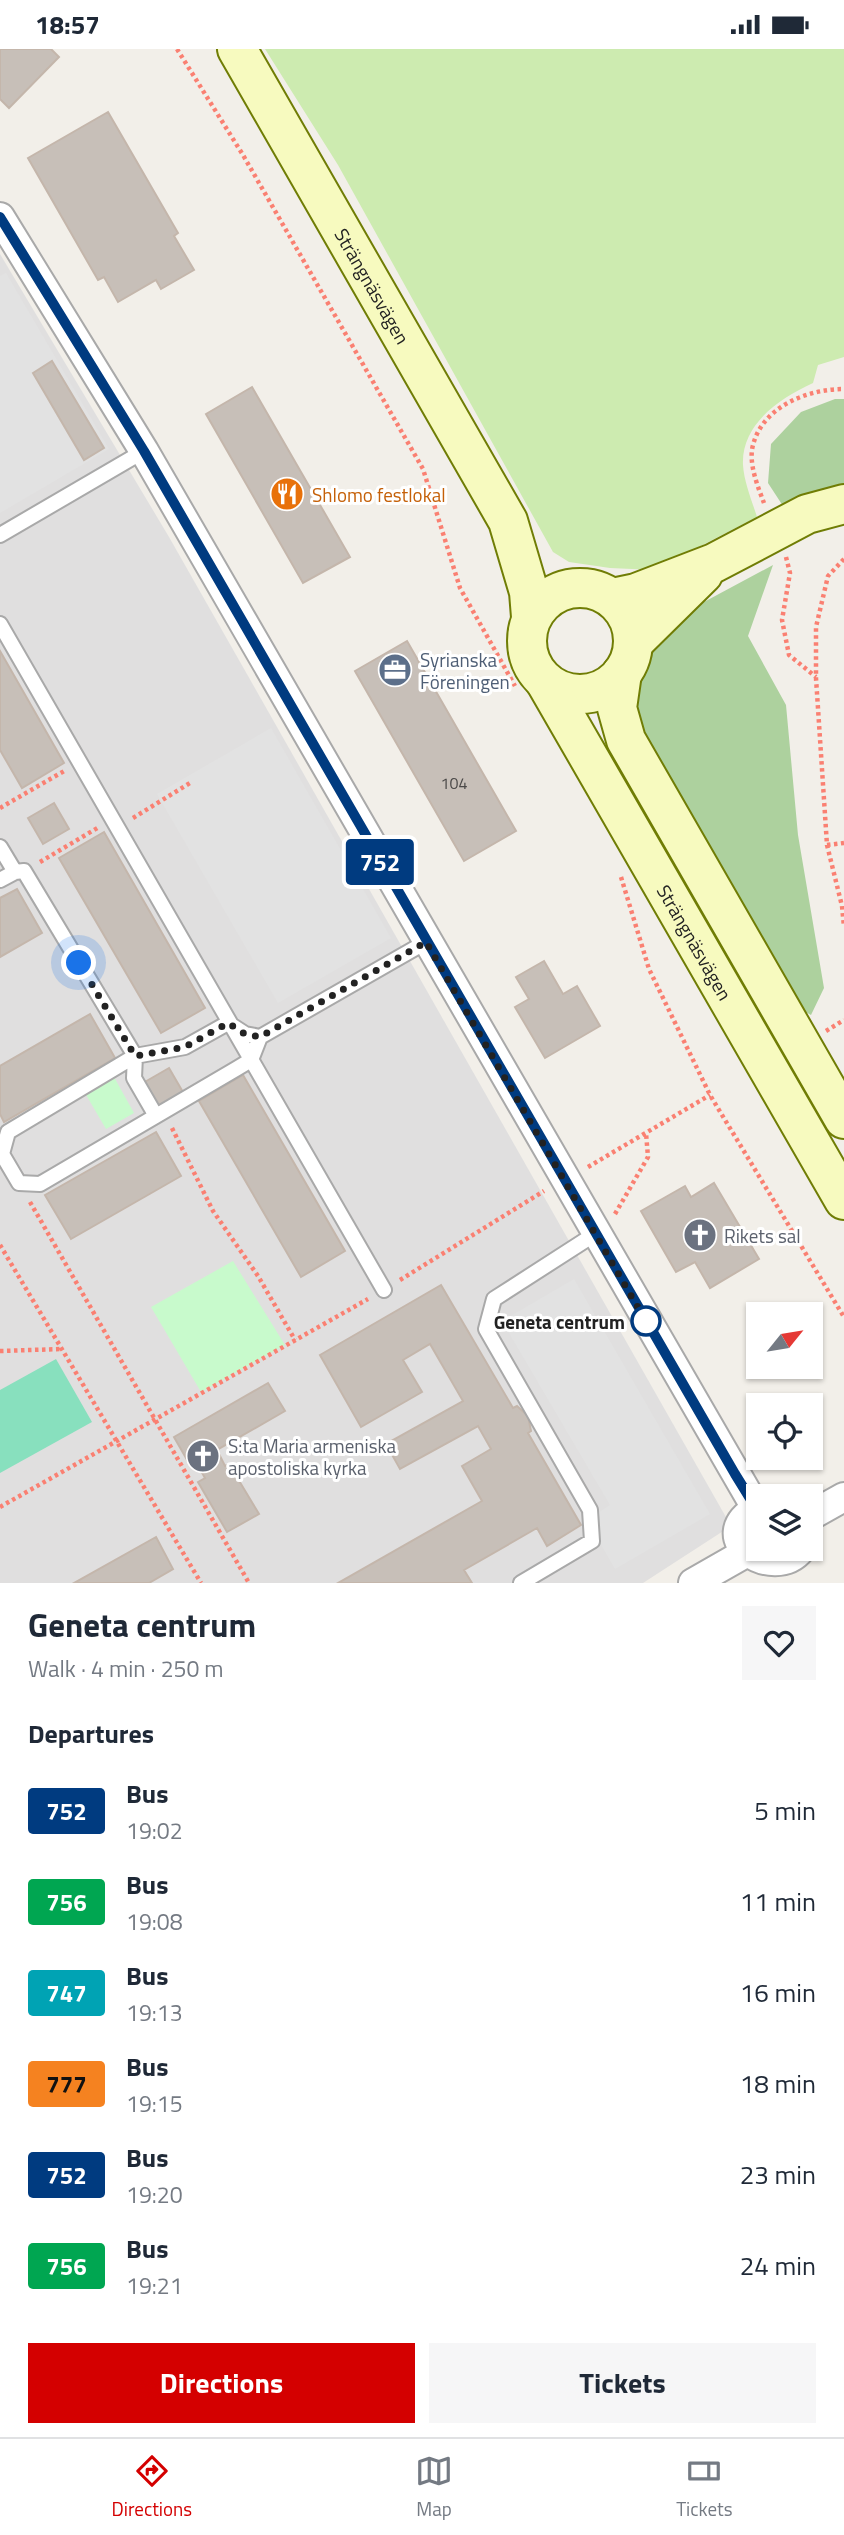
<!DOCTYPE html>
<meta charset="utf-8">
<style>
:root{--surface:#fff;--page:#f6f6f7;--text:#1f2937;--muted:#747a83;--line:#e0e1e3;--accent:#d40000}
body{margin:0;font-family:"Titillium Web",sans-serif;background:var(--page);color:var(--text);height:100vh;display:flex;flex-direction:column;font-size:26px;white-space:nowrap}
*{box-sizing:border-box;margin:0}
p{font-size:23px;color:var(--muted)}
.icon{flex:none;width:38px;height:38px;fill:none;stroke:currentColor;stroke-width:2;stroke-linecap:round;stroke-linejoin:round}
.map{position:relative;height:1534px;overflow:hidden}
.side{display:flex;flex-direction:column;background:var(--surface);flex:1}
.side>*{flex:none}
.badge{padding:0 14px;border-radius:5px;font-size:24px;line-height:46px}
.needle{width:46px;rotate:60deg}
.tools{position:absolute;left:746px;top:1253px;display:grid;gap:14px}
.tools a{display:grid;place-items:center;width:77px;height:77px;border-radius:0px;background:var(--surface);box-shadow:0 2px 5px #0004;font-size:35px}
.you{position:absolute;width:35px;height:35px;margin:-18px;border:5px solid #fff;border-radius:50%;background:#1a73e8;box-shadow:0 0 0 10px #1a73e833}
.map>.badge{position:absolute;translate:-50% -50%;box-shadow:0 0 0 4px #fff}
h2{padding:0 28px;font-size:26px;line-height:63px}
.round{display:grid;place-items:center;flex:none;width:74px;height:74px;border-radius:0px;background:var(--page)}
.overview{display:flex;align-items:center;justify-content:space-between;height:119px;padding:0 28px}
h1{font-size:33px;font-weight:700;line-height:52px}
.primary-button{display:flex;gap:14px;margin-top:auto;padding:14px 28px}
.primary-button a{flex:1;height:80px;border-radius:0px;background:var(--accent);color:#fff;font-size:28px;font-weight:700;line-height:80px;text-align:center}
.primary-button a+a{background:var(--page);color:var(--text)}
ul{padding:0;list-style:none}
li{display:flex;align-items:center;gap:21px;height:91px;padding:0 28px}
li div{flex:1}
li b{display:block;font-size:26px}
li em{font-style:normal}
li .badge{min-width:77px;font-weight:700;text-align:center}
.status{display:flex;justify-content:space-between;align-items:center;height:49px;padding:0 35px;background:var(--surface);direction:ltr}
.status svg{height:19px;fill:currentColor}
.dock{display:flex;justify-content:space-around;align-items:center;height:98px;border-top:2px solid var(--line);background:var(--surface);font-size:19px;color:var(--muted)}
.dock a{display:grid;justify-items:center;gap:4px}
.dock .active{color:var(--accent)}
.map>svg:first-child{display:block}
.residential{fill:#e0dfdf}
.grass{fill:#cdebb0}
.forest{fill:#add19e}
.park{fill:#c8facc}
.pitch{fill:#88e0be}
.parking{fill:#e2e2e2}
.building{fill:#c7bfb8;stroke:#c4b6ab;stroke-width:2}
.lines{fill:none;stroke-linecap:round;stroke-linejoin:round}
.service-casing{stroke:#a9a9a9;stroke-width:18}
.minor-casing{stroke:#a9a9a9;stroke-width:32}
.secondary-casing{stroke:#707d05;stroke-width:42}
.path{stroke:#fa8072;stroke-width:4.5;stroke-dasharray:3.5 3.5;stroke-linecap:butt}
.service{stroke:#fff;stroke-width:14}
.minor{stroke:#fff;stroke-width:28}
.secondary{stroke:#f7fabf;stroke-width:38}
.line-casing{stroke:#fff;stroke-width:16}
.line{stroke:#003b80;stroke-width:10}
.walk{stroke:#222;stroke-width:7;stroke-dasharray:0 12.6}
.stop-dot{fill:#fff;stroke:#003b80;stroke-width:3.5}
.labels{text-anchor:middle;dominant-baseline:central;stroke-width:6;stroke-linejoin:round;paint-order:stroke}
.number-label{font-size:16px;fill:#4b4948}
.street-label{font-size:19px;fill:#222;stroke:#fff}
.food-label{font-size:19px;fill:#c56008;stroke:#fff;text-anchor:start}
.service-label{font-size:19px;fill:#4e5e75;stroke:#fff;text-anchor:start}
.worship-label{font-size:19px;fill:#5b616d;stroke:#fff;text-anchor:start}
.stop-label{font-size:19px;font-weight:bold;fill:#222;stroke:#fff;text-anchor:end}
</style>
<div class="status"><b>18:57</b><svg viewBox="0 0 49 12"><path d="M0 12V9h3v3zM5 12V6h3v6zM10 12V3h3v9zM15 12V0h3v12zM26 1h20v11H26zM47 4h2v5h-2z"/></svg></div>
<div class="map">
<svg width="844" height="1534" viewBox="0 0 844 1534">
<rect width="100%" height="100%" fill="#f2efe9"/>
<path class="residential" d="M0 205 169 488 731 1477 643 1534H0Z"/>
<path class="grass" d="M265 0H844V308L818 316 813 334C780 349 741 375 743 416 744 433 752 452 757 468L654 521 610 519 569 513 553 503 338 116Z"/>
<path class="forest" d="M835 350H844V441L783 457 768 434 771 395 801 363Z
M773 516 748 587 786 656 798 786 824 939 811 966 793 956 635 683V618L643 595 663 575Z"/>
<path class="park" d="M114 1028 134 1064 106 1080 85 1044Z
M233 1212 285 1296 201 1343 151 1258Z"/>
<path class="pitch" d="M56 1310 92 1373 0 1424V1341Z"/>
<path class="parking" d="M6 224 109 400 0 464V227Z
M271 679 391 889 278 954 157 745Z
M574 1230 710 1465 615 1520 587 1471 610 1456 502 1272Z"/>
<path class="building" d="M0 0H51L59 8 9 59 0 50Z
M108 63 178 184 174 187 194 221 161 240 156 231 118 253 104 228 98 231 28 109Z
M52 312 104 399 84 411 33 324Z
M252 338 350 508 303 534 206 365Z
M407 592 516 782 464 812 355 622Z
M0 602 64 714 22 739 0 701Z
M54 754 69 780 43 795 28 769Z
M104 783 205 959 161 984 59 809Z
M17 840 42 884 0 908V849Z
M544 912 563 945 577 937 600 977 545 1009 515 958 529 950 516 928Z
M90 965 115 1009 4 1073 0 1065V1017Z
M169 1019 184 1045 158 1060 143 1034Z
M243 1026 345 1202 301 1228 199 1052Z
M156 1083 181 1127 71 1190 45 1146Z
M714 1134 759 1210 710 1239 695 1213 676 1223 641 1162 685 1137 691 1148Z
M441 1236 513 1359 517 1357 528 1367 531 1382 528 1384 581 1476 547 1497 537 1479 464 1521 472 1534H338L482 1452 462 1417 491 1400 478 1377 400 1420 386 1395 463 1352 430 1295 403 1311 422 1343 361 1378 320 1306Z
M268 1334 285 1362 217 1401 225 1417 229 1415 259 1465 227 1483 198 1433 205 1429 196 1413 190 1416 174 1388Z
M156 1488 173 1520 149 1534H74Z"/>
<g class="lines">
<defs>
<path id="service" d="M0 486 144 402
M0 575 384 1241
M0 798 15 823 24 822 135 1007 185 998 228 974 245 985 260 988
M0 831 15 823
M156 1067 134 1029 135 1007 8 1083 2 1105 19 1134 40 1135 236 1020 251 1011 260 988 426 893
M521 1534 592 1492 590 1461 486 1280 494 1250 595 1185"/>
<path id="minor" d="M0 168 144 402 756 1459
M758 1459C703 1489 774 1534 801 1500
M810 1467 844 1448
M693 1534 742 1506"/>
<g id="secondary">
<path id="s1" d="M237 0 508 472 529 543 531 568"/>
<circle cx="580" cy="592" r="53"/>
<path d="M612 549 636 544 714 514 807 465 844 455"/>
<path d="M633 594 703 525"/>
<path d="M622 624 617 659 626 691 844 1070"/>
<path id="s2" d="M546 634 844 1151"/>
</g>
</defs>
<use href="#service" class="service-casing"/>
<use href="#minor" class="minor-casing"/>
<use href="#secondary" class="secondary-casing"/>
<path class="path" d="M177 0 243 106 423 420 460 539 515 637
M764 454C758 438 748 414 753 396 763 357 808 340 844 340
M786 508 790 524 782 571 789 606 816 628
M844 510 828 527 816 578V629L827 796 842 857 844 878
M0 759 66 721
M133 769 190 734
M827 796 844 794
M40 813 99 778
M621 828 649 920 710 1046 844 1268
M826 982 844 971
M172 1079 213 1162 258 1227 295 1291
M588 1118 710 1046
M30 1153 249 1534
M615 1165 648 1108 646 1084
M0 1196 201 1534
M400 1231 544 1142
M0 1302 62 1300
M0 1458 368 1250"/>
<use href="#service" class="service"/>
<use href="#minor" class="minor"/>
<use href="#secondary" class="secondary"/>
</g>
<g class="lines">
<defs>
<path id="line" d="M0 168 144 402 735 1425 756 1459H758"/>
</defs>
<use href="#line" class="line-casing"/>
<use href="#line" class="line"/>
<path class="walk" d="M79 914 135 1007 185 998 228 974 245 985 260 988 426 893 651 1281 646 1272"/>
</g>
<defs>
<symbol id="restaurant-disc" viewBox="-11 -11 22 22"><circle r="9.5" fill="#e8710a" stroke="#fff"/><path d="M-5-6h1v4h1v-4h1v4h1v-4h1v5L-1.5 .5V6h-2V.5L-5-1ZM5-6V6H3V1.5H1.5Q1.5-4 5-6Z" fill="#fff"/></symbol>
<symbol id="office-disc" viewBox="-11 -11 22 22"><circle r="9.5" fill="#5c6f8a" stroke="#fff"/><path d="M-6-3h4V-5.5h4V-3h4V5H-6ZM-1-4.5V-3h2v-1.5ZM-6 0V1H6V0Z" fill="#fff"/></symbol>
<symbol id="church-disc" viewBox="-11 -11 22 22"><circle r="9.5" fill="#6b7280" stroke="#fff"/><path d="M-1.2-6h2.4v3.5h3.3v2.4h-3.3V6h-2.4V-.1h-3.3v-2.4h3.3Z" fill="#fff"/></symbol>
</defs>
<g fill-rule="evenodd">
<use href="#restaurant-disc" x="268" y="426" width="38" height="38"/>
<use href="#office-disc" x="376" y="602" width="38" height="38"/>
<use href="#church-disc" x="681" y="1167" width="38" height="38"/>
<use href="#church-disc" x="184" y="1388" width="38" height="38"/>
</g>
<circle class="stop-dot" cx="646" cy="1272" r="14"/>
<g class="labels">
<g class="number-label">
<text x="454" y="734">104</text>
</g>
<g class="street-label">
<text stroke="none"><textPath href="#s1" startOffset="273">Strängnäsvägen</textPath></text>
<text stroke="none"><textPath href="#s2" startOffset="299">Strängnäsvägen</textPath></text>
</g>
<g class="food-label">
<text x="312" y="445">Shlomo festlokal</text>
</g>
<g class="service-label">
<text x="420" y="610">Syrianska<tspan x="420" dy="22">Föreningen</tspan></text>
</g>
<g class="worship-label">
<text x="724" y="1186">Rikets sal</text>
<text x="228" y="1396">S:ta Maria armeniska<tspan x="228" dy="22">apostoliska kyrka</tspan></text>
</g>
<g class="stop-label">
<text x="625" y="1272">Geneta centrum</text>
</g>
</g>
</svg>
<div class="tools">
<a><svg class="needle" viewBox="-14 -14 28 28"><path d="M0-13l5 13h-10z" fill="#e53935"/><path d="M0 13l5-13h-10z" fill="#747a83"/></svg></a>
<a><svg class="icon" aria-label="locate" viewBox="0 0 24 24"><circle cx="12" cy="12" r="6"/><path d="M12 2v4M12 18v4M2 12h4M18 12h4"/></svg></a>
<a><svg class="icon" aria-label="layers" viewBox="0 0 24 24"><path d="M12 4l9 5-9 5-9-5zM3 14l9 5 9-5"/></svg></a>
</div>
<div class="you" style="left:79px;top:914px"></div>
<b class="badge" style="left:380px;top:813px;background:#003b80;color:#fff">752</b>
</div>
<section class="side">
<div class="overview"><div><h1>Geneta centrum</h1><p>Walk · 4 min · 250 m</p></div><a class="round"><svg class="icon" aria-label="heart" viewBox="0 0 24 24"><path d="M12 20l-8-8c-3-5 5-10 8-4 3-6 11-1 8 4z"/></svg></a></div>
<h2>Departures</h2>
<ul>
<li><span class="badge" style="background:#003b80;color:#fff">752</span><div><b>Bus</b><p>19:02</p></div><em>5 min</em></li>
<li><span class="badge" style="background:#00a651;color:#fff">756</span><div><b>Bus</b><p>19:08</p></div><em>11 min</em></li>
<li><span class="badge" style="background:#00a3b4;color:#fff">747</span><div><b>Bus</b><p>19:13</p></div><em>16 min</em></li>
<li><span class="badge" style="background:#f58220;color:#111">777</span><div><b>Bus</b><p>19:15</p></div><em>18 min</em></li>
<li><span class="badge" style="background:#003b80;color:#fff">752</span><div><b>Bus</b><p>19:20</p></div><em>23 min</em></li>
<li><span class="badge" style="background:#00a651;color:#fff">756</span><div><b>Bus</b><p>19:21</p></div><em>24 min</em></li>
</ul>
<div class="primary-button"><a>Directions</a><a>Tickets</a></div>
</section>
<nav class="dock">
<a class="active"><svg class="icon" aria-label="directions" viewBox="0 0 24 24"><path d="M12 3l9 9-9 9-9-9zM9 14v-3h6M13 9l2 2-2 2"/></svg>Directions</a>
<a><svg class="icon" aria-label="map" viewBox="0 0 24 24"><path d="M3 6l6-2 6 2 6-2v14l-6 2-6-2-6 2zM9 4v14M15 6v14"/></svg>Map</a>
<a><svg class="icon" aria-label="tickets" viewBox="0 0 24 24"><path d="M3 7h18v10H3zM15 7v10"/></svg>Tickets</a>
</nav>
